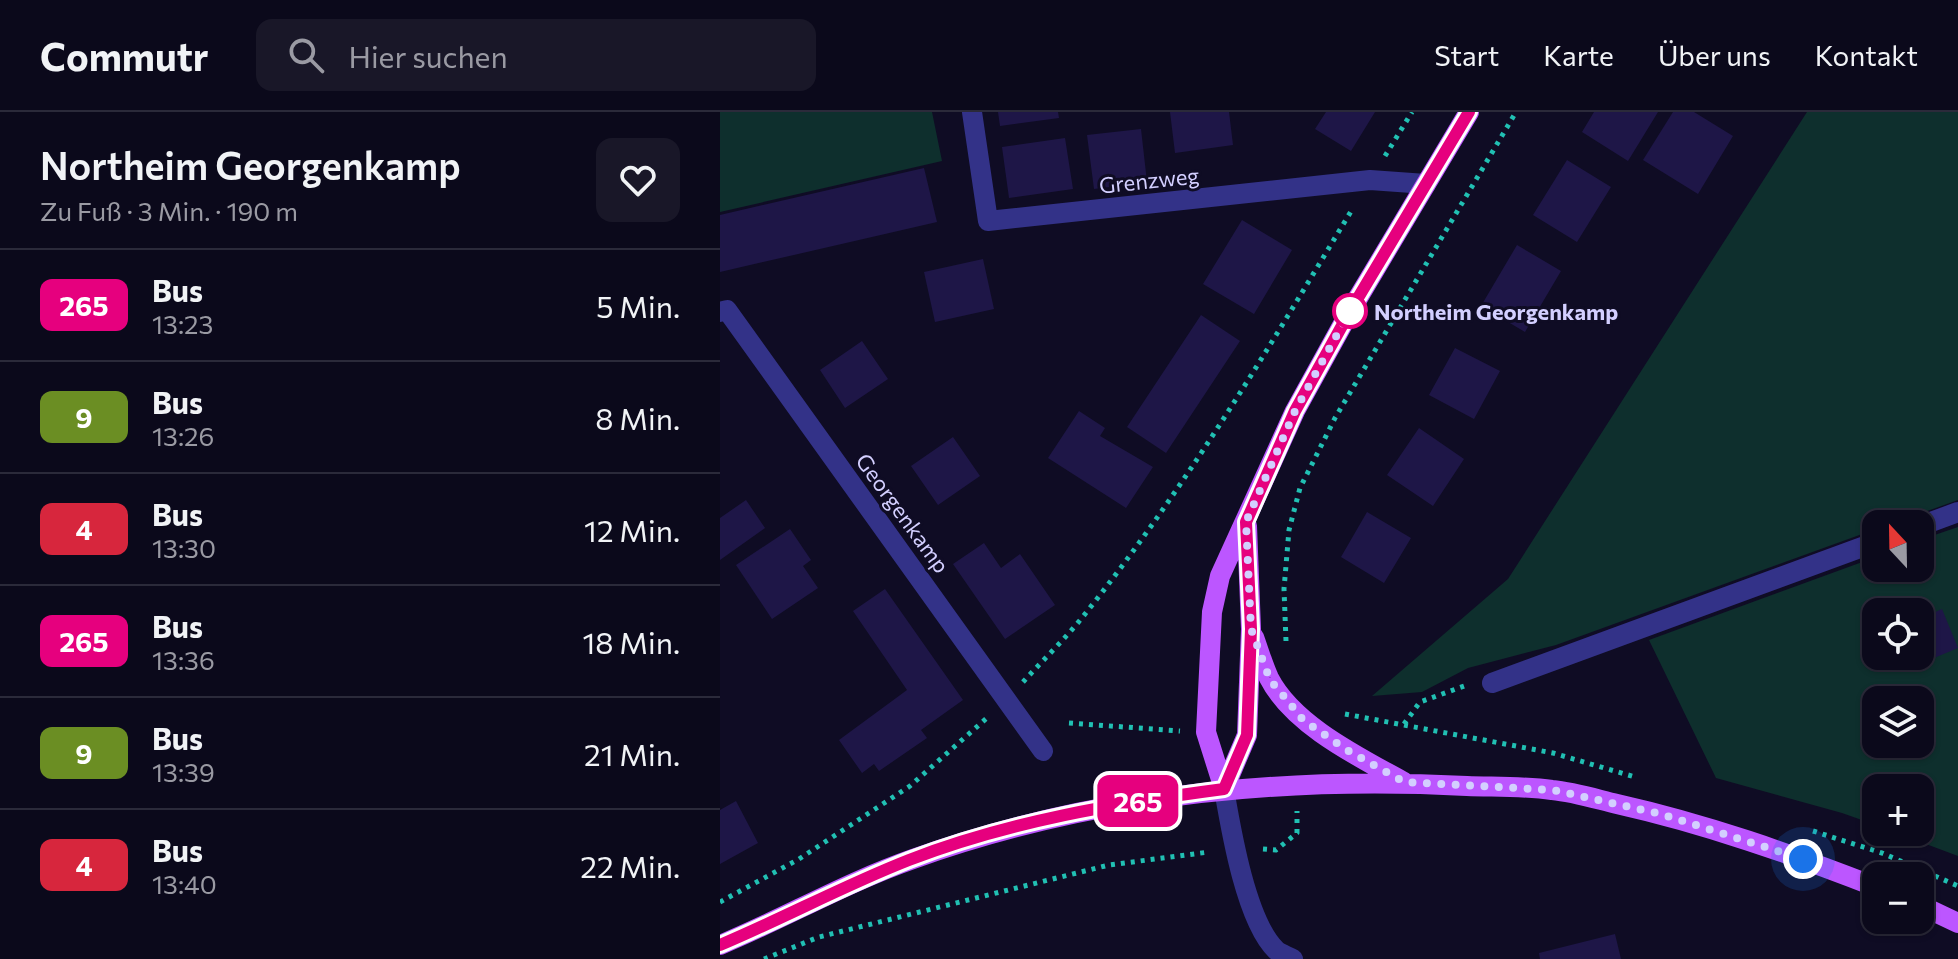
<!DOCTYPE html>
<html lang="de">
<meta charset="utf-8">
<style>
:root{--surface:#0b091b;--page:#191728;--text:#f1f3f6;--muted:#9a9aa3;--line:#2b2a3a}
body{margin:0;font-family:Commissioner,sans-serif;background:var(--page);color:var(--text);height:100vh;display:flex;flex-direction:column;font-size:30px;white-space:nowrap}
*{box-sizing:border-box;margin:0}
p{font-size:26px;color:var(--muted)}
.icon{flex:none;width:44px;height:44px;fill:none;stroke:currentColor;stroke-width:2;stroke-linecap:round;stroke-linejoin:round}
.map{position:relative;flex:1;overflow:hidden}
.panel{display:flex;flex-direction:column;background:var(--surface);width:720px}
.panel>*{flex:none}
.badge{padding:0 16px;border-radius:12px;font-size:28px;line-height:52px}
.needle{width:52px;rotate:338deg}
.controls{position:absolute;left:1142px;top:398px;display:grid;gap:16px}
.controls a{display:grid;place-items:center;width:72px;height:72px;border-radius:16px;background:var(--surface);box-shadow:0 2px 6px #0004,0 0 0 2px var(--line);font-size:40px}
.you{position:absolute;width:40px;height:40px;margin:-20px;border:6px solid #fff;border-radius:50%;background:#1a73e8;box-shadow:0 0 0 12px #1a73e833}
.map>.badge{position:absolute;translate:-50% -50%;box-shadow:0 0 0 4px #fff}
.round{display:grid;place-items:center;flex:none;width:84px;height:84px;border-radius:16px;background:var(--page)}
.overview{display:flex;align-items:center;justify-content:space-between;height:136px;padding:0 40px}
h1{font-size:38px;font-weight:600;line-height:60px}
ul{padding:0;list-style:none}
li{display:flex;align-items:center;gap:24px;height:112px;padding:0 40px;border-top:2px solid var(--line)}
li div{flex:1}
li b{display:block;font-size:30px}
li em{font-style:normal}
li .badge{min-width:88px;font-weight:700;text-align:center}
header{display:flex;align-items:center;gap:48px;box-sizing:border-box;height:112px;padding:0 40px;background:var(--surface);border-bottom:2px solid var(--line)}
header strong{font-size:38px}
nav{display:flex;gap:44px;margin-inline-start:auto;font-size:28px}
.search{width:560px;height:72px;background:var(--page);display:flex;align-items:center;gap:20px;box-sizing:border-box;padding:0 28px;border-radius:16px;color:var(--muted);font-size:30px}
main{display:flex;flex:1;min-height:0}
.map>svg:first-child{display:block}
.green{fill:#0e2f2d;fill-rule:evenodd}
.building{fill:#1e1647}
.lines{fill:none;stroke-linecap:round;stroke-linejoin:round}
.path{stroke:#21c0b3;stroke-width:5;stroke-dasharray:4 6;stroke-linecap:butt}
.service{stroke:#333288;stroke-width:20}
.minor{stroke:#333288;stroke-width:20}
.primary{stroke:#bc56ff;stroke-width:20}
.line-casing{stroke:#fff;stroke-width:18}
.line{stroke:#e6007e;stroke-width:12}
.walk{stroke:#d3cfff;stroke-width:8;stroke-dasharray:0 14.4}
.stop-dot{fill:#fff;stroke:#e6007e;stroke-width:4}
.labels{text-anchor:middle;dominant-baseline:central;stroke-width:6;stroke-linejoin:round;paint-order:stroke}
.street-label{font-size:22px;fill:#d3cfff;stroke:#0f0c24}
.stop-label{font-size:22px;font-weight:bold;fill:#d3cfff;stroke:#0f0c24;text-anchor:start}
</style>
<header>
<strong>Commutr</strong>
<div class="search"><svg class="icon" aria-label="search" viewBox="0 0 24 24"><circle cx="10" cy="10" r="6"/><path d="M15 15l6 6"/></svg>Hier suchen</div>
<nav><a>Start</a><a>Karte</a><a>Über uns</a><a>Kontakt</a></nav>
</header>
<main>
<section class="panel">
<div class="overview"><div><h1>Northeim Georgenkamp</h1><p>Zu Fuß · 3 Min. · 190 m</p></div><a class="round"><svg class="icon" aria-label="heart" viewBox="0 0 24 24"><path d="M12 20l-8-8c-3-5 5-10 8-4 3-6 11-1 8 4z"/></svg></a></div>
<ul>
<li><span class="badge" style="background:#e6007e;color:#fff">265</span><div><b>Bus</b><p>13:23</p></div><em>5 Min.</em></li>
<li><span class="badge" style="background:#6b8e23;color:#fff">9</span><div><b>Bus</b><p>13:26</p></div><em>8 Min.</em></li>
<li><span class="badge" style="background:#d7263d;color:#fff">4</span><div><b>Bus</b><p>13:30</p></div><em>12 Min.</em></li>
<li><span class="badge" style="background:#e6007e;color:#fff">265</span><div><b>Bus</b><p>13:36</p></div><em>18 Min.</em></li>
<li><span class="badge" style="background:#6b8e23;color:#fff">9</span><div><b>Bus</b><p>13:39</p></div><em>21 Min.</em></li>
<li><span class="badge" style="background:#d7263d;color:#fff">4</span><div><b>Bus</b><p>13:40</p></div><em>22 Min.</em></li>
</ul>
</section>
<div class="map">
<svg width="1238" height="847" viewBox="0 0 1238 847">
<rect width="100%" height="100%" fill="#0f0c24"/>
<path class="green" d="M0 0H212L222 49 0 100Z
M1087 0H1238V388L1171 412H1156V417L836 533 748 556 702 580 652 584 788 467Z
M1238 415V744L1174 720H1200V676H1156V713L1122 701 996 666 929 528 1156 445V456H1200V428ZM1156 500H1200V544H1156ZM1156 588H1200V632H1156Z"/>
<path class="building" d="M278 0H338L339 6 280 14Z
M450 0H509L513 33 455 41Z
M606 0H655L631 39 595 17Z
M874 0H938L908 49 862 20Z
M953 0H974L1013 24 978 82 923 48Z
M421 17 427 70 374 77 367 23Z
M345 26 353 77 289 86 282 35Z
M847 48 891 75 857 130 813 103Z
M204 56 217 110 0 160V103Z
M522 108 572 138 534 202 483 172Z
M797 133 841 159 805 220 761 194Z
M263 147 274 197 215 210 204 160Z
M481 203 520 229 446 341 407 315Z
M142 229 168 267 125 296 100 258Z
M735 236 780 259 754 307 709 283Z
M359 299 385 316 380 324 433 355 406 396 328 346Z
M699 316 744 347 713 394 667 363Z
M233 325 260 364 218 393 191 354Z
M26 388 45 416 0 448V406Z
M647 400 691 426 664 471 621 445Z
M70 417 91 448 83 454 98 476 52 507 16 453Z
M264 431 281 456 300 442 335 493 285 527 233 452Z
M165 477 243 588 201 618 207 626 159 659 154 652 142 661 119 628 187 578 133 499Z
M1222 497 1238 536 1190 556 1185 544H1200V507Z
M16 689 38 731 0 752V698Z
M895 822 901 847H820L819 841Z"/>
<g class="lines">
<path class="path" d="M665 44 692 0
M566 529 564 477 569 418 580 376 615 306 796 0
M303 570C322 549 343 529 361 507 464 379 548 237 633 96
M625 602 833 641 915 665
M349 611 460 619
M684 612 700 590 747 573
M1093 719 1162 741 1238 774
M543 737 556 738 577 721V699
M0 790 79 747 190 674 268 605
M44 847 99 825 389 753 489 740"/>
<path class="service" d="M1200 414 1238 400
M772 571 1156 430
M504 677C511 718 526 809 556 838 560 842 568 844 573 847"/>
<path class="minor" d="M252 0 268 109 650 68 706 72
M0 200 7 198 323 639"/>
<path class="primary" d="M534 525C539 539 543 553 549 566 573 613 639 645 684 670
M504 677 486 620 492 500 500 464 575 299 629 201 749 0
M504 677 527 623 531 517 527 414
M1200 793 1238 811
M0 833C65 806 127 770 193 747 372 683 559 664 747 674 775 675 804 674 832 678 854 680 876 687 897 692 986 712 1071 742 1156 775"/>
</g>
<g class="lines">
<defs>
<path id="line" d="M0 833C64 806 125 773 189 748 290 709 397 691 504 677L527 623 531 517 526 410 575 299 629 201 749 0"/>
</defs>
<use href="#line" class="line-casing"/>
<use href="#line" class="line"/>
<path class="walk" d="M630 199 575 299 526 410 531 517 550 568 567 588 583 608 627 638 684 670 833 678 941 702 1083 747"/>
</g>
<circle class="stop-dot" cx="630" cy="199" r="16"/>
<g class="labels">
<g class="street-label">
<text transform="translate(429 68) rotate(-6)">Grenzweg</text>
<text transform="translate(183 401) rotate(54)">Georgenkamp</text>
</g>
<g class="stop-label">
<text x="654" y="199">Northeim Georgenkamp</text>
</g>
</g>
</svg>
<div class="controls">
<a><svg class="needle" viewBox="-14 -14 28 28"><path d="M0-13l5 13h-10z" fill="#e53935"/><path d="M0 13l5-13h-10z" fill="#9a9aa3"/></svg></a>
<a><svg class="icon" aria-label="locate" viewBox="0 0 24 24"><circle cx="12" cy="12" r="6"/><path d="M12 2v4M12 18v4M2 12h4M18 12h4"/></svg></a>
<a><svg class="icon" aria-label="layers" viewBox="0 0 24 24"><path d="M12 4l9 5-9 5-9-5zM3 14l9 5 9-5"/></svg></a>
<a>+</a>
<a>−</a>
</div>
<div class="you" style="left:1083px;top:747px"></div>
<b class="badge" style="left:418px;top:689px;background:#e6007e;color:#fff">265</b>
</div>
</main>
